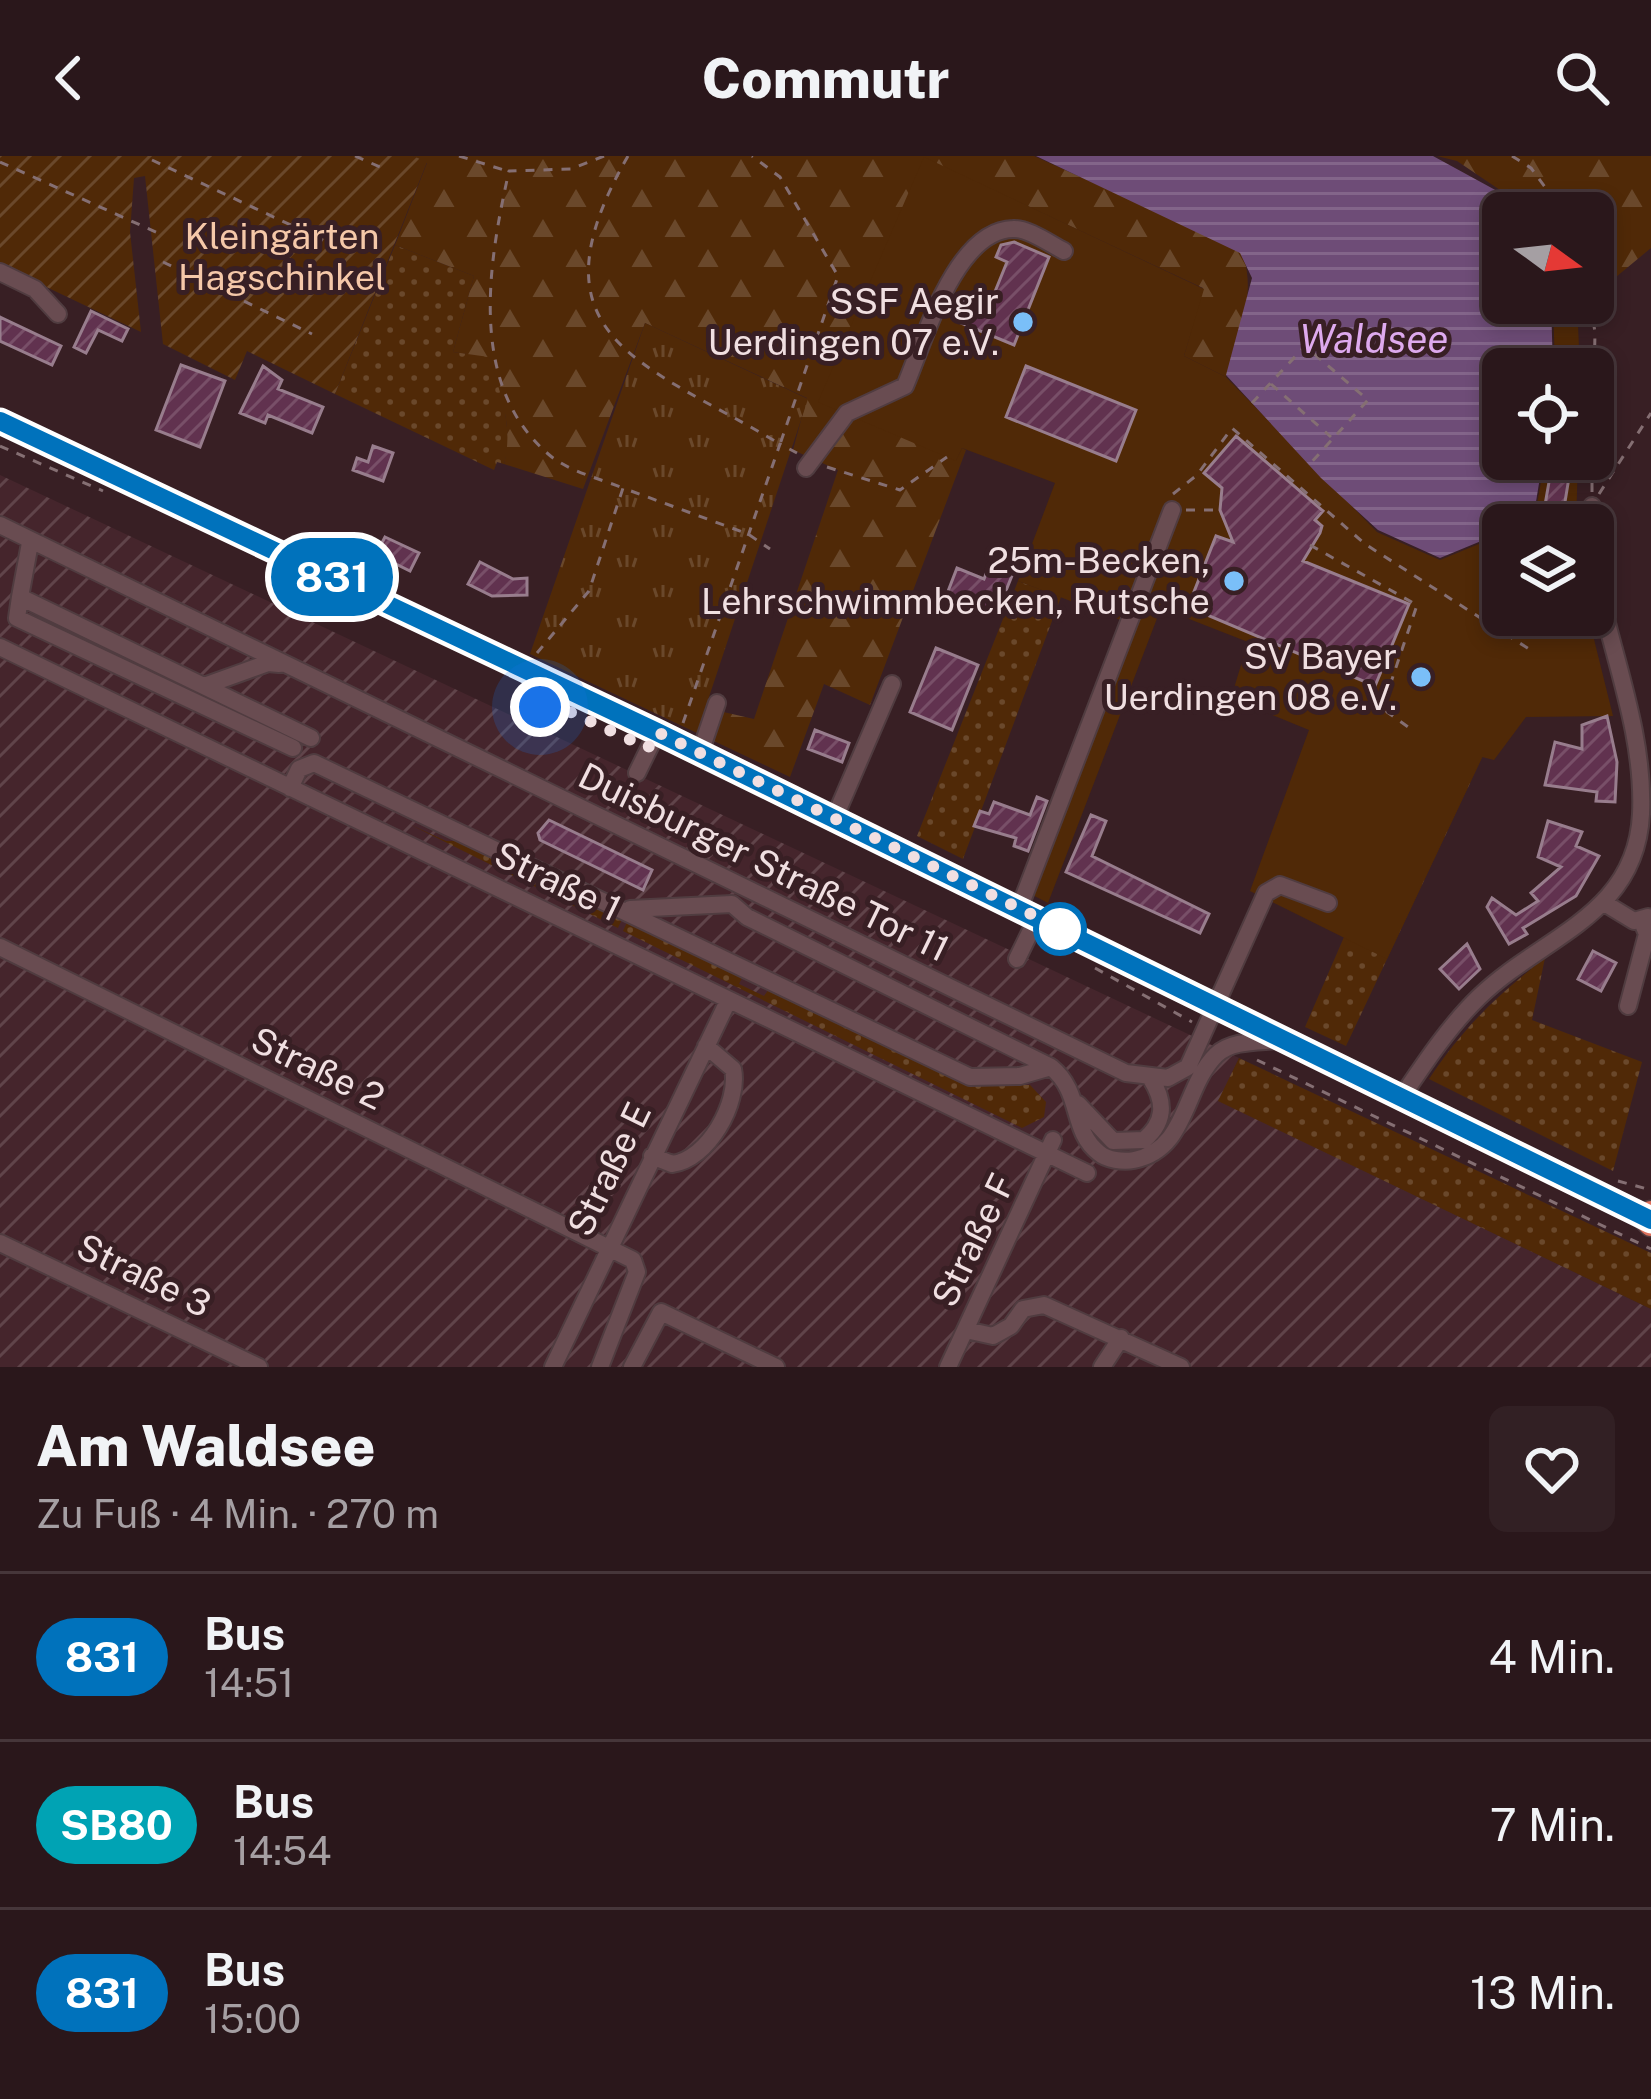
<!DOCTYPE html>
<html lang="de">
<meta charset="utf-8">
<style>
:root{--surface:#2a171b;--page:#322024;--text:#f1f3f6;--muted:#a59fa3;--line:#46363a}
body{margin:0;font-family:"Public Sans",sans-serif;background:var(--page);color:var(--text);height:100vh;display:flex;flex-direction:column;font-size:45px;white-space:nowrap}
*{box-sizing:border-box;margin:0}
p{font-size:39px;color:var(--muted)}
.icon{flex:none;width:66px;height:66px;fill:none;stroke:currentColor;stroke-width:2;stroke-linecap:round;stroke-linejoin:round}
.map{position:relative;height:1211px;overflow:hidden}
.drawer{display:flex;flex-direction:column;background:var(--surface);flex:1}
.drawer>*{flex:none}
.badge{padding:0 24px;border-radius:39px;font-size:42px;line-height:78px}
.needle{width:78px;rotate:105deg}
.tools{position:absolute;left:1482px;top:36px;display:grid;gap:24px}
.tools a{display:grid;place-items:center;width:132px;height:132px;border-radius:18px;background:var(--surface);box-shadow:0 6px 18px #0003,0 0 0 3px var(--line);font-size:60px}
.you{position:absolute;width:60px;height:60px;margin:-30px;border:9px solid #fff;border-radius:50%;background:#1a73e8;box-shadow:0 0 0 18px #1a73e833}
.map>.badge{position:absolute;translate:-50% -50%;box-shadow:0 0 0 6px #fff}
.round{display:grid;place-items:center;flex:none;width:126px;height:126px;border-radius:18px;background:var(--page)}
.head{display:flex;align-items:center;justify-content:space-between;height:204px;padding:0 36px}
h1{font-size:57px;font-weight:800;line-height:90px}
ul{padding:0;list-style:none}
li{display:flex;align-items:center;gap:36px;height:168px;padding:0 36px;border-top:3px solid var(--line)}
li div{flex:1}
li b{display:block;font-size:45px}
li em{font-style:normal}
li .badge{min-width:132px;font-weight:700;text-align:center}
header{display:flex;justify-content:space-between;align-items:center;height:156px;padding:0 36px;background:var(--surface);font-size:54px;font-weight:800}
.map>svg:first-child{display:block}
.industrial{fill:url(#industrial-furrows)}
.grass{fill:url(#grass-dots)}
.forest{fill:url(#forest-firs)}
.park{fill:url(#park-tufts)}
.garden{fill:url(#garden-furrows)}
.pitch{fill:#502907}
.water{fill:url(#water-rules)}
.building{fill:url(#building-hatch);stroke:#987d8d;stroke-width:3}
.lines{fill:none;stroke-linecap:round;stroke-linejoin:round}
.minor-casing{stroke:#503c40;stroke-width:20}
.major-casing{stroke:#503c40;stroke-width:24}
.highway-casing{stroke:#503c40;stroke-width:27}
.path{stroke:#856f73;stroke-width:3;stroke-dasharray:9 9;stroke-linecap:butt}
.minor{stroke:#694c51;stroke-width:16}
.major{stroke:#af6258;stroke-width:21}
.highway{stroke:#dd715d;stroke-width:24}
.line-casing{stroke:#fff;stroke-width:27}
.line{stroke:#0072bc;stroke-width:18}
.walk{stroke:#f0dfe1;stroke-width:12;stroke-dasharray:0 21.6}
.poi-dot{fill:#7abff8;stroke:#381f24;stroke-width:4.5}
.stop-dot{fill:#fff;stroke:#0072bc;stroke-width:6}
.labels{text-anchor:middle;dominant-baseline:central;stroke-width:10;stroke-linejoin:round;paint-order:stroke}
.park-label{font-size:36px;fill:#f5c8a9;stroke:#381f24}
.poi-label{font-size:36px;fill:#f0dfe1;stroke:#381f24;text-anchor:end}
.street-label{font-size:36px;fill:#f0dfe1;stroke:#381f24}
.water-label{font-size:39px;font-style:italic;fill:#deaaee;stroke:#381f24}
</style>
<header><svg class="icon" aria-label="back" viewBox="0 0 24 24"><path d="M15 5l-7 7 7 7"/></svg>Commutr<svg class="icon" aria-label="search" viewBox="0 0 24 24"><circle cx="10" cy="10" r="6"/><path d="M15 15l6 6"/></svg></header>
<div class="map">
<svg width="1651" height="1211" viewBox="0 0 1651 1211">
<defs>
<pattern id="industrial-furrows" width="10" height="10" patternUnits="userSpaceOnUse" patternTransform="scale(3)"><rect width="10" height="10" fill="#45252c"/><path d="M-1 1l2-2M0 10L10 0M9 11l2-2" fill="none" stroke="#60444a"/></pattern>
<pattern id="grass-dots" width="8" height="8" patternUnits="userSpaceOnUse" patternTransform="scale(3)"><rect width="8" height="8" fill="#502907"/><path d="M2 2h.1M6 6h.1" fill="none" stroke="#6a482b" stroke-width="1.8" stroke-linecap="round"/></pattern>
<pattern id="forest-firs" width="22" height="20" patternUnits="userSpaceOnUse" patternTransform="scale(3)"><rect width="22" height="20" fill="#502907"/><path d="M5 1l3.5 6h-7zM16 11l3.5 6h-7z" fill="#6a482b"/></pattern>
<pattern id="park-tufts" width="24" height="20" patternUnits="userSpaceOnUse" patternTransform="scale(3)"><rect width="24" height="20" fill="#502907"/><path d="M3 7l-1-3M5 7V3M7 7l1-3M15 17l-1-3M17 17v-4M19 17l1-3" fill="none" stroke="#6a482b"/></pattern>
<pattern id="garden-furrows" width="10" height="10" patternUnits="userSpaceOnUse" patternTransform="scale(3)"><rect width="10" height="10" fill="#502907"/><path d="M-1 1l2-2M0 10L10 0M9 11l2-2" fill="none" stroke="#6a482b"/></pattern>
<pattern id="water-rules" width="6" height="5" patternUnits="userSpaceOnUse" patternTransform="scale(3)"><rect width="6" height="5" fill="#6e4c77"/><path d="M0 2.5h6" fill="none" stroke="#83658a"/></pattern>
<pattern id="building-hatch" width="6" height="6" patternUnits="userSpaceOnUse" patternTransform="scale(3)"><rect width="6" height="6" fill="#61324f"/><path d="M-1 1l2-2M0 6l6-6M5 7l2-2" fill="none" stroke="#784f68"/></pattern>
</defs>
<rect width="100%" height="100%" fill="#381f24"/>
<path class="industrial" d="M0 319 1239 902 1219 945 1651 1153V1211H0Z"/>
<path class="grass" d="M395 89 474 120 453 196 489 200 504 246 509 289 504 308 497 306 494 314 335 238Z
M1018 425 1061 441 963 703 917 680Z
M1498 568 1346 890 1305 871 1344 781 1298 758Z
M409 668 446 685H469L623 761 618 772Z
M628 764 743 820 739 828 764 840 769 833 965 928 1030 929 1046 946 1044 961 1022 972 623 775Z
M1545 802 1532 864 1642 906 1613 1015 1429 923C1462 873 1498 838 1545 802Z
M1239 902 1651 1097V1153L1218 945Z"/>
<path class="forest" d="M413 0H1034L1242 94C1257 140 1240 177 1226 221L1184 200 1203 132 924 2 956 304 962 292 966 294 870 549 824 528 790 621 697 577 706 552 754 563 838 314 793 294 807 242 645 167 583 333 504 308C514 271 500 236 489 201L453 196 474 120 395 89 427 7Z
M1437 0H1651V92L1593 140V57H1534L1457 5Z"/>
<path class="park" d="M645 167 808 243 697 577 530 498Z"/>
<path class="garden" d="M0 0H413L427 6 335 238 247 195 235 224 163 188 145 20 134 22 130 76 141 176 0 109Z"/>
<path class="pitch" d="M924 1 1204 133 1184 200 1226 221 1377 376 1440 404 1503 378V459H1588L1613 560 1526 561 1494 604 1482 601 1387 803 1250 735 1309 574 1231 542 1248 486 1161 452 1048 747 1019 732 1123 465 1018 425 1055 327 962 292 956 305 818 246Z
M1553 147H1577L1580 213H1555Z
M1545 303H1578L1576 369H1524L1534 365Z"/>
<path class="water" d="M1036 0H1433L1530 53 1503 57V147H1551L1553 213H1503V303H1543L1533 364 1503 369V376L1440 402 1378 374 1321 322 1226 219 1252 122 1240 97Z"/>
<path class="building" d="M1014 86 1049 101 1014 189 956 165 965 142 977 147 980 139 992 143 1007 106 996 101 1001 89Z
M91 155 128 173 122 185 98 174 86 197 74 191Z
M0 161 61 190 52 209 0 185Z
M181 209 225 225 200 291 156 274Z
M263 210 282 224 278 233 323 251 312 277 268 259 265 267 240 257Z
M1026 210 1136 254 1116 305 1006 261Z
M1236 280 1323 355 1315 364 1322 370 1320 377 1303 405 1409 448 1375 530 1188 451 1216 380 1233 386 1220 354 1222 332 1204 317Z
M373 290 393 297 383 325 353 314 357 302 368 306Z
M1553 303H1572L1564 352 1545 349Z
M385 381 419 397 410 415 376 398Z
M480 406 513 423 527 422V439L492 440 468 428Z
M990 408 1013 417 997 457 947 438 957 412 984 423Z
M936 492 978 509 952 574 910 556Z
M1607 560 1617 606 1615 646 1596 645 1597 636 1545 629 1555 586 1582 593V569Z
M815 574 849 587 842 606 808 593Z
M1037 641 1047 645 1028 695 1014 690 1016 682 974 670 980 655 989 658 994 646 1030 659Z
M1091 659 1106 665 1092 700 1209 758 1200 777 1066 716Z
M549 664 652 714 643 734 540 684 538 677Z
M1548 665 1582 676 1576 690 1599 700 1576 740 1523 772 1527 778 1509 788 1487 751 1492 742 1516 759 1538 745 1531 737 1561 711 1538 701Z
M1467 788 1480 813 1459 833 1440 813Z
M1593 795 1616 807 1601 835 1578 823Z"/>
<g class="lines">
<defs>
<path id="minor" d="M0 116 35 133 58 158
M806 312 847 257 905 230C924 186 955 74 1013 73 1028 72 1050 88 1064 95
M0 369 1126 917 1168 922 1188 911 1266 737 1280 729 1328 747
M1590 369 1592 350
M30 387 20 441 311 582
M20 441 17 462 293 592
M0 491 1087 1017
M204 530 268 507 279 508
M699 600 717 547
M637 617 657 576
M290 632 299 613 314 607 970 921 1020 920 1051 911C1083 937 1070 975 1099 997 1107 1004 1123 1006 1134 1004 1188 993 1183 932 1216 899 1231 884 1259 886 1278 884
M834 663 892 528
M1606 748 1634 765 1648 761
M630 753 732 748 747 761 1051 911
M1019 753 1172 354
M0 791 633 1104 637 1116 600 1211
M1017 803 1037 762
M1628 850 1647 778 1641 763
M1401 942C1424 908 1449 870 1479 841 1542 780 1636 760 1641 658 1645 574 1608 489 1593 407
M1078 948 1113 985 1144 984C1165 966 1166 947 1151 923
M652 1000 672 1008C708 1004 740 946 733 913L706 890
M0 1087 259 1211
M966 1174 993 1180 1011 1170 1023 1153 1044 1149 1181 1211
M553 1211 728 845
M632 1211 661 1156 776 1211
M948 1211 1053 984
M1102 1211 1121 1182"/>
<path id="major" d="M0 265 657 576 1651 1063"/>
<path id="highway" d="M1651 1057 1643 1060 1651 1068"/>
</defs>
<use href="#minor" class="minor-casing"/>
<use href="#major" class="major-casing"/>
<use href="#highway" class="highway-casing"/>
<path class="path" d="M355 0 380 11
M459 0 507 15
M604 0 571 13 509 15C489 104 467 227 547 297 567 315 598 322 623 332
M628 0C524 181 643 206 780 288L838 120 780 21 752 0
M1512 0 1531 12 1564 57
M152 4 344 94
M0 6 158 77
M163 106 312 178
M1590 147 1595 176 1593 276
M1271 228 1331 281
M1252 247 1305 190 1368 244 1309 309
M0 290 103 335
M827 311 900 334 947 301
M1592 336V303
M1173 338 1197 319 1232 272 1365 388 1529 493
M1599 338 1651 257
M1186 354H1220
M1310 389 1417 449 1384 547 1387 556 1411 573
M537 497 589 435 623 332 748 378 770 393
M683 567 780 288 797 297
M539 571 540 543
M1095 812 1192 866
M1257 904 1651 1093
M1618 1025 1651 1034"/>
<use href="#minor" class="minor"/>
<use href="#major" class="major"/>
<use href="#highway" class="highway"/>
</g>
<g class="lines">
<defs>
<path id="line" d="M0 265 657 576 1651 1064"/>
</defs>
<use href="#line" class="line-casing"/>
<use href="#line" class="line"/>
<path class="walk" d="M540 551V542L648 592 657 576 1070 777 1060 773"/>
</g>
<g class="poi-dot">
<circle cx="1023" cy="166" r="12"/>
<circle cx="1234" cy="425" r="12"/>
<circle cx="1421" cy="521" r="12"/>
</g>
<circle class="stop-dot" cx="1060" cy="773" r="24"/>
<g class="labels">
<g class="park-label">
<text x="282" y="80">Kleingärten<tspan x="282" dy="41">Hagschinkel</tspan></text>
</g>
<g class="poi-label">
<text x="999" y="145">SSF Aegir<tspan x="999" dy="41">Uerdingen 07 e.V.</tspan></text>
<text x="1210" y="404">25m-Becken,<tspan x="1210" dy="41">Lehrschwimmbecken, Rutsche</tspan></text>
<text x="1397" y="500">SV Bayer<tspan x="1397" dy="41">Uerdingen 08 e.V.</tspan></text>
</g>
<g class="street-label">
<text transform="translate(764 706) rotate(26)">Duisburger Straße Tor 11</text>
<text transform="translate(558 725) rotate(26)">Straße 1</text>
<text transform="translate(318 912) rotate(26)">Straße 2</text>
<text transform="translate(609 1013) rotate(-64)">Straße E</text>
<text transform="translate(973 1084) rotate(-64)">Straße F</text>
<text transform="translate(144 1119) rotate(26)">Straße 3</text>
</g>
<g class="water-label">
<text x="1374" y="183">Waldsee</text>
</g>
</g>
</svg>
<div class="tools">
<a><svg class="needle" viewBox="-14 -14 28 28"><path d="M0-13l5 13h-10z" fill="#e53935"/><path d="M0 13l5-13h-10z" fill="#a59fa3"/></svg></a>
<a><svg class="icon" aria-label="locate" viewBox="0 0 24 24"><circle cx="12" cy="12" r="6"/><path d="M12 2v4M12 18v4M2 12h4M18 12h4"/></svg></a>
<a><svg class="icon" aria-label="layers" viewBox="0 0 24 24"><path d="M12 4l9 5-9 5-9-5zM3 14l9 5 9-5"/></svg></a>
</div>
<div class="you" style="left:540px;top:551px"></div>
<b class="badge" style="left:332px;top:421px;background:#0072bc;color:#fff">831</b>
</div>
<section class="drawer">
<div class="head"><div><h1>Am Waldsee</h1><p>Zu Fuß · 4 Min. · 270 m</p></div><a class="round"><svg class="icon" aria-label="heart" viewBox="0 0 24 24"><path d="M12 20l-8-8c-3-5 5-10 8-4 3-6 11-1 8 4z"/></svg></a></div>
<ul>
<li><span class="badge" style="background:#0072bc;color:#fff">831</span><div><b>Bus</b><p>14:51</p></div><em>4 Min.</em></li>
<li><span class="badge" style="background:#00a3b4;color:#fff">SB80</span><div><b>Bus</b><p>14:54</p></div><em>7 Min.</em></li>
<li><span class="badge" style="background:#0072bc;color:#fff">831</span><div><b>Bus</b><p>15:00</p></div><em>13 Min.</em></li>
</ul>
</section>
